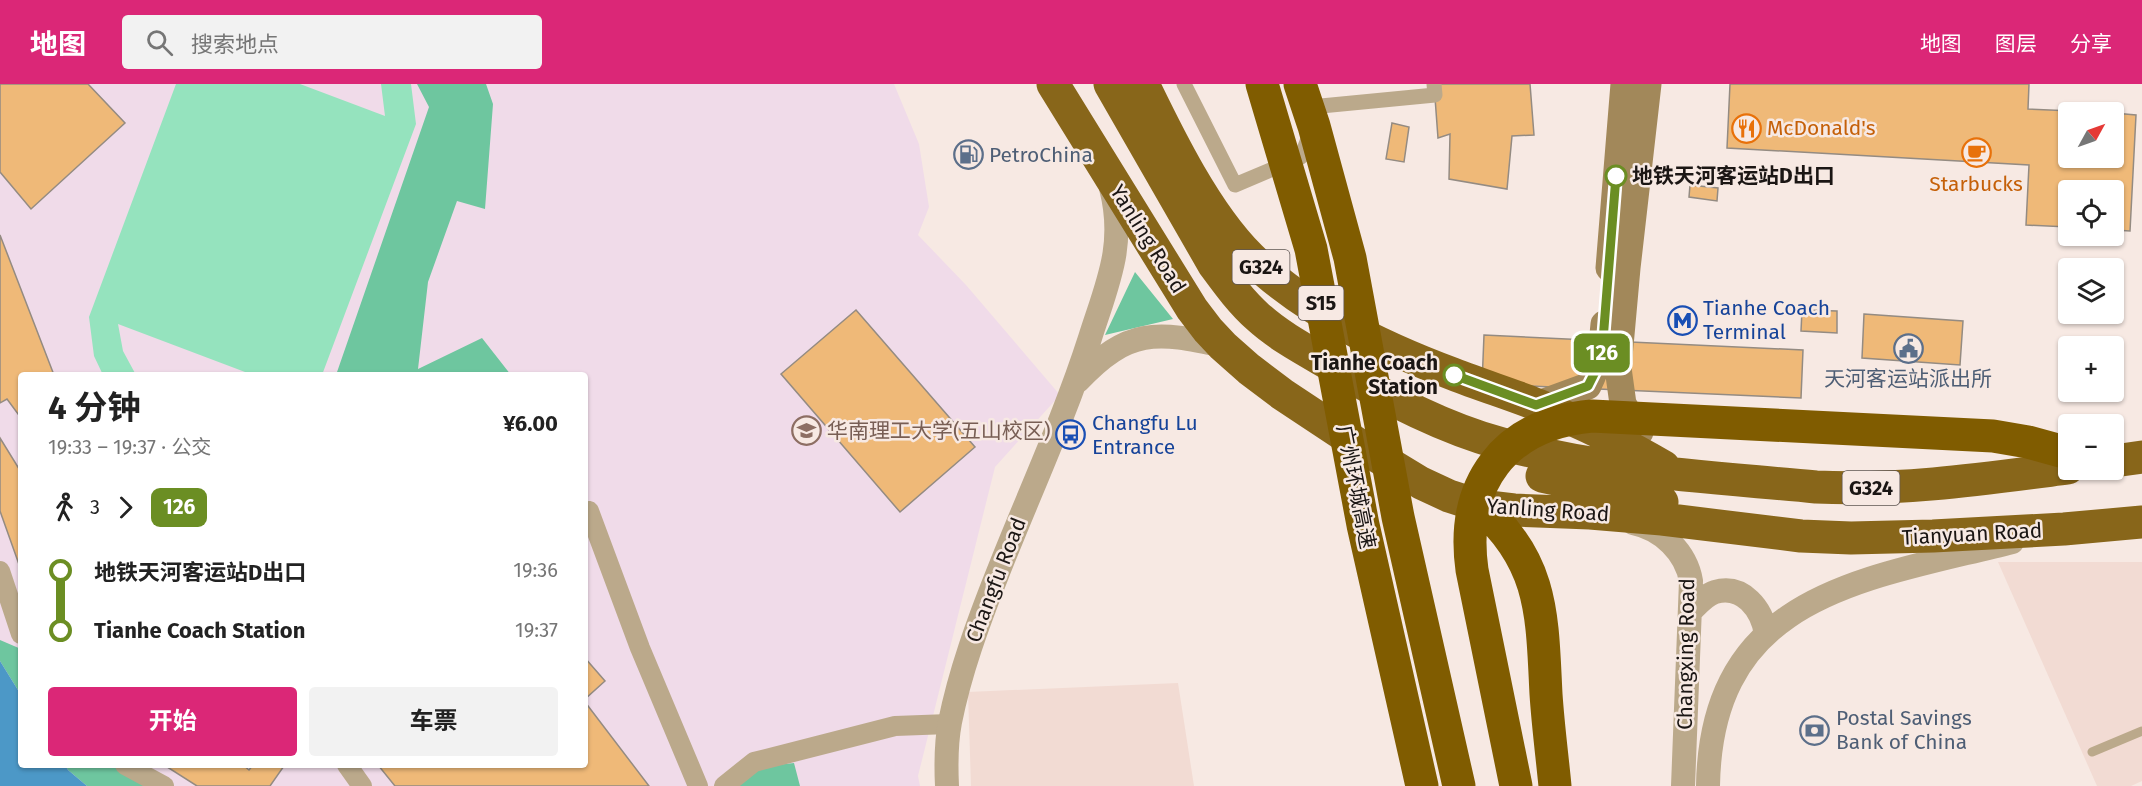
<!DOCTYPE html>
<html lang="zh">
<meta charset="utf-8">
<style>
:root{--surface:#fff;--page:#f2f2f2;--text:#222;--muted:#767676;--accent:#db2777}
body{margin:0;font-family:"Fira Sans","Noto Sans SC",sans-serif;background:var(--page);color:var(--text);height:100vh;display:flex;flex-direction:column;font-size:22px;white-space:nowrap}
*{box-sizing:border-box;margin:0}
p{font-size:20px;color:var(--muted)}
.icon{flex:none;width:33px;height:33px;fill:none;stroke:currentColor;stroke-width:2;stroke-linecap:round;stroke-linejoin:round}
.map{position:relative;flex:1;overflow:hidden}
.drawer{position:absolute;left:18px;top:288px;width:570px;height:396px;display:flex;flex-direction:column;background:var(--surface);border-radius:6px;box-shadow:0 2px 4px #0004}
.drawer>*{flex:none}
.badge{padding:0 12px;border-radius:9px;font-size:21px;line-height:39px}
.needle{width:39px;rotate:50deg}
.tools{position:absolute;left:2058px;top:18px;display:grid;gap:12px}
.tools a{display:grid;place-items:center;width:66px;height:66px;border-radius:6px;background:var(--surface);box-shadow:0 2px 4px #0004;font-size:30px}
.map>.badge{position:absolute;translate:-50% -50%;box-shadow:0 0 0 3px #fff}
.legs{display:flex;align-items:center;gap:9px;height:66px;padding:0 30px;font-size:20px}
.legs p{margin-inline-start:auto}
.overview{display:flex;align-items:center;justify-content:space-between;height:102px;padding:0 30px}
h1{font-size:33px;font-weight:700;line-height:45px}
.action{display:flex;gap:12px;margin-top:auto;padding:12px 30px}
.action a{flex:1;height:69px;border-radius:6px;background:var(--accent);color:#fff;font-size:24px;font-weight:700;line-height:69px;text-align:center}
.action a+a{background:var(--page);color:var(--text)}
ul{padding:0 30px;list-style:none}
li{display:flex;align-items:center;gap:21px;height:60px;font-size:22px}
li i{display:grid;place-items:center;width:9px;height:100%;margin:0 8px;background:currentColor}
li i::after{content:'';width:15px;height:15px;margin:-8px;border:4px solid;border-radius:50%;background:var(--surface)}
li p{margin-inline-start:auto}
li:first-child i{background:linear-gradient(#0000 50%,currentColor 0)}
li:last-child i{background:linear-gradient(currentColor 50%,#0000 0)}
header{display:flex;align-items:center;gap:36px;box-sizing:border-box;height:84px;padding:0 30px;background:var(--accent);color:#fff}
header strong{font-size:28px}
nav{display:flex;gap:33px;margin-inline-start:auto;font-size:21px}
.search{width:420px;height:54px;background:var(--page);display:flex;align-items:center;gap:15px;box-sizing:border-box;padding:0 21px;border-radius:6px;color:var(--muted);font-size:22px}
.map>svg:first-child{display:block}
.built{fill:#f2dbd3}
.education{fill:#f0dbe9;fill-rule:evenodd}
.green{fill:#95e3be}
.forest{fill:#6ec69f}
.water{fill:#4c98c7}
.building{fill:#efb978;stroke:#948b82;stroke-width:1.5}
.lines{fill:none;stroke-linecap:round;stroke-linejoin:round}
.service{stroke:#bba98b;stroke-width:9}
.pedestrian{stroke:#bba98b;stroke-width:15}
.minor{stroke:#bba98b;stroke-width:20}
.tertiary{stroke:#bba98b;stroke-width:24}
.secondary{stroke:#a2885a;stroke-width:27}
.trunk{stroke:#88661a;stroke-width:33}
.motorway{stroke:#805c00;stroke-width:33}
.line-1-casing{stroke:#fff;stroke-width:14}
.line-1{stroke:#6b8e23;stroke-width:9}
.stop-1-dot{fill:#fff;stroke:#6b8e23;stroke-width:3}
.labels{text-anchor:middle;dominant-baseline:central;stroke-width:5;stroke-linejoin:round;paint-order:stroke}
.shield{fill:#f7e9e3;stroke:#5d5552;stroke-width:1.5}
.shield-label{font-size:20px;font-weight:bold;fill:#1b1614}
.food-label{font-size:21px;fill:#c56008;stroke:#f7e9e3;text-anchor:start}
.service-label{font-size:21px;fill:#4e5e75;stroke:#f7e9e3;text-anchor:start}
.stop-label{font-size:21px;font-weight:bold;fill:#1b1614;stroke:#f7e9e3;text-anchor:start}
.street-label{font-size:21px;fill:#1b1614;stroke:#f7e9e3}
.transit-label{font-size:21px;fill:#164399;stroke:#f7e9e3;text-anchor:start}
.education-label{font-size:21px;fill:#785e54;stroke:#f7e9e3;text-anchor:start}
</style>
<header>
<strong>地图</strong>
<div class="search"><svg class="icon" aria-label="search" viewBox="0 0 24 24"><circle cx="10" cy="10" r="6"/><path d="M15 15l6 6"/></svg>搜索地点</div>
<nav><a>地图</a><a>图层</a><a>分享</a></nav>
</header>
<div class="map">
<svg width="2142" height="702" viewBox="0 0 2142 702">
<rect width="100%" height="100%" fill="#f7e9e3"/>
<path class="built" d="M1998 478H2142V697L2131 702H2097Z
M1178 599 1194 702H971L968 608Z"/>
<path class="education" d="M0 0H894L919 60 929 123 918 151 966 201 1060 311 995 383 918 692 920 702H0ZM21 291H585V681H21Z"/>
<path class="green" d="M176 0H300L385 32 381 0H411L416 40 322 291H253L118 240 123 267 136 291H103L94 272 89 233Z"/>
<path class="forest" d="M417 0H486L493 20 485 125 457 117 428 198 418 285 482 254 511 291H336L429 23Z
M1135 188 1173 235 1105 251Z
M0 556 21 565V611L0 577Z
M794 679 800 702H724L747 684Z
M65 681H125L164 702H87L68 686Z"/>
<path class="water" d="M0 577 21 611V681H65L68 686 87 702H0Z"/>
<path class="building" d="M0 0H88L125 39 31 125 0 88Z
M1434 0H1530L1534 51 1512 52 1507 105 1449 95 1450 50 1438 54Z
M1730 0H2029L2028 25 2096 28H2068V74H2114V29L2136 31 2130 147 2114 146V106H2068V143L2026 141 2029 81 1727 64Z
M1392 39 1409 43 1404 78 1386 75Z
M1690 101 1718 104 1717 117 1689 113Z
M0 151 54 291H21V334L7 315 0 319Z
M856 226 975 363 900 428 781 290Z
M1802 226 1837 227V249L1801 247Z
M1864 230 1963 237 1960 281 1862 274Z
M1484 251 1803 266 1801 314 1482 300Z
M0 354 21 388V486L0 427Z
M585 574 605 597 585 615Z
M585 618 649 702H395L378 681H585Z
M164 681H243L249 686 253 681 284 682 270 702H197Z"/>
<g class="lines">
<path class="service" d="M2092 668 2142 647"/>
<path class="pedestrian" d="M1184 0 1235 101 1301 73 1321 22 1435 11 1434 0"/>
<path class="minor" d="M585 430 589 427 640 564 698 702
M0 487 21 550
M125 681 164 702
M347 681 362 702
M724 702 754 678 895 642 949 640"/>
<path class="tertiary" d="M1078 297C1128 244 1156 247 1223 262
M1633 439C1662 445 1686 468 1691 497L1683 702
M1690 528C1697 521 1705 511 1715 508 1743 500 1762 525 1766 550
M947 702C946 681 946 659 950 638 960 588 978 539 997 491 1028 412 1064 335 1090 254 1107 200 1126 162 1111 104
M1708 702C1711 510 1862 496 2012 458"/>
<path class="secondary" d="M1609 184 1624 0
M1536 321 1588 302C1599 279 1602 265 1604 240
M1640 348 1623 320 1618 284 1627 184 1648 0"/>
<path class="trunk" d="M1053 0 1192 225 1208 246 1223 262 1249 285 1282 310 1365 365 1421 399 1449 412 1480 422 1514 426 1590 429 1662 435 1801 452 1851 454 1933 452 2064 445 2142 438
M1110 0 1214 181C1228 200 1241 218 1258 233 1281 254 1311 269 1338 285 1390 316 1444 344 1502 360 1604 388 1712 393 1816 403 1902 407 1984 395 2068 384
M1143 0C1170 56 1206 129 1250 173 1303 226 1383 264 1453 290 1481 301 1510 310 1538 321 1582 339 1624 359 1664 383
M2114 377 2142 373
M1542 392 1662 418"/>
<path class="motorway" d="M1262 0 1311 165 1363 441 1422 702
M1300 0 1314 42 1350 174 1398 433 1459 702
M1480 422C1544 478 1542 532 1546 610 1548 641 1552 671 1555 702
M1516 702 1472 486C1460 400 1504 340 1592 332L1993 352 2028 358 2068 369"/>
</g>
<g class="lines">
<defs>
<path id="line-1" d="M1454 291 1536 321 1588 302 1598 282 1602 269 1616 92"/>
</defs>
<use href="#line-1" class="line-1-casing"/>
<use href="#line-1" class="line-1"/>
</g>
<defs>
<symbol id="restaurant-ring" viewBox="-11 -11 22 22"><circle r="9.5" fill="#f7e9e3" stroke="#e8710a" stroke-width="1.5"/><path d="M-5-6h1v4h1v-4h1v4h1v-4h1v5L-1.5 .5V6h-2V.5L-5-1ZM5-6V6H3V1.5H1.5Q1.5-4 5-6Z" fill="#e8710a"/></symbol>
<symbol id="cafe-ring" viewBox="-11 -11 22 22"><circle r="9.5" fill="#f7e9e3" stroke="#e8710a" stroke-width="1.5"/><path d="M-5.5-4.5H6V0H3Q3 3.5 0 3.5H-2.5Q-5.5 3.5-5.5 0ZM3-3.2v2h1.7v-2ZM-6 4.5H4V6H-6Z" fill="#e8710a"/></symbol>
<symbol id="fuel-ring" viewBox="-11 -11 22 22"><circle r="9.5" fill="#f7e9e3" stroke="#5c6f8a" stroke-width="1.5"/><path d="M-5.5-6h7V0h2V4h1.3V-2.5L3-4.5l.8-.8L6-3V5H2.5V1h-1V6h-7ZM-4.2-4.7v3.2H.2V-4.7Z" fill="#5c6f8a"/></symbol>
<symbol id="metro-ring" viewBox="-11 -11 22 22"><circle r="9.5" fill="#f7e9e3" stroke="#1a4fb4" stroke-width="1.5"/><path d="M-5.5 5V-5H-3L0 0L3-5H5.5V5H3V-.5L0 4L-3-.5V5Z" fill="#1a4fb4"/></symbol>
<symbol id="civic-ring" viewBox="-11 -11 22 22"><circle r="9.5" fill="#f7e9e3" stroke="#5c6f8a" stroke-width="1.5"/><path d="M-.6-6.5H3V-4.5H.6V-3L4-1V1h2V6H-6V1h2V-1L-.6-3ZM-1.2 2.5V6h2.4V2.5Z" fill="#5c6f8a"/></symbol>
<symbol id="university-ring" viewBox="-11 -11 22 22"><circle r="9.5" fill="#f7e9e3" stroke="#8d6e63" stroke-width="1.5"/><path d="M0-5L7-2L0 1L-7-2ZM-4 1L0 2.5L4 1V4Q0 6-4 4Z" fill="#8d6e63"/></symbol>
<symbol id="bus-ring" viewBox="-11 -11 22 22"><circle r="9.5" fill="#f7e9e3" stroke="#1a4fb4" stroke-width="1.5"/><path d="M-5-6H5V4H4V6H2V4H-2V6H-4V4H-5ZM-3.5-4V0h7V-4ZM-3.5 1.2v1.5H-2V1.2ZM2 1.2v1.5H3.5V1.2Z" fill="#1a4fb4"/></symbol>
<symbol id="bank-ring" viewBox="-11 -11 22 22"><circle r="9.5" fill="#f7e9e3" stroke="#5c6f8a" stroke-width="1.5"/><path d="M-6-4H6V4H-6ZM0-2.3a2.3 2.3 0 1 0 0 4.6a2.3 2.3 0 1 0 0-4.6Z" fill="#5c6f8a"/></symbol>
</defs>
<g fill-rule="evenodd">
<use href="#restaurant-ring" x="1730" y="28" width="33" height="33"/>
<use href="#cafe-ring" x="1960" y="52" width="33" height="33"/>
<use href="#fuel-ring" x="952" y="54" width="33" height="33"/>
<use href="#metro-ring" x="1666" y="220" width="33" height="33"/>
<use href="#civic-ring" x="1892" y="248" width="33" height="33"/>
<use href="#university-ring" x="790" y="330" width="33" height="33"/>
<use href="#bus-ring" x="1054" y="334" width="33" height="33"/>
<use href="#bank-ring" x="1798" y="630" width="33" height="33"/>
</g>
<g class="stop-1-dot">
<circle cx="1616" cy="92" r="10"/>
<circle cx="1454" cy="291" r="10"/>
</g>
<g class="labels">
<g class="shield">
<rect x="1232.5" y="166" width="57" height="34" rx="4.5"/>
<rect x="1298.5" y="202" width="45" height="34" rx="4.5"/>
<rect x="1842.5" y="387" width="57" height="34" rx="4.5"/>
</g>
<g class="shield-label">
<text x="1261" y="183">G324</text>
<text x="1321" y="219">S15</text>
<text x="1871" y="404">G324</text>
</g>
<g class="food-label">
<text x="1767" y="44">McDonald's</text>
<text x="1976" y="100" text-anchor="middle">Starbucks</text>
</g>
<g class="service-label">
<text x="989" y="71">PetroChina</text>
<text x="1908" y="295" text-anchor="middle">天河客运站派出所</text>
<text x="1836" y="634">Postal Savings<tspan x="1836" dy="24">Bank of China</tspan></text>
</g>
<g class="stop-label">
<text x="1632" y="92">地铁天河客运站D出口</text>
<text x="1438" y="279" text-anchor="end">Tianhe Coach<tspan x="1438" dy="24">Station</tspan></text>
</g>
<g class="street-label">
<text transform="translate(1148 155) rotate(58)">Yanling Road</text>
<text transform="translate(1356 403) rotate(79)">广州环城高速</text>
<text transform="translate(1548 426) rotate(4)">Yanling Road</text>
<text transform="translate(1972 450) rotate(-3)">Tianyuan Road</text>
<text transform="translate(996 496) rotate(-69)">Changfu Road</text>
<text transform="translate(1686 570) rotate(-89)">Changxing Road</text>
</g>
<g class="transit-label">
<text x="1703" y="224">Tianhe Coach<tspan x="1703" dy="24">Terminal</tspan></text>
<text x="1092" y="339">Changfu Lu<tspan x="1092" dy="24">Entrance</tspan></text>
</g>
<g class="education-label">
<text x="827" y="347">华南理工大学(五山校区)</text>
</g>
</g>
</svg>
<div class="tools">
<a><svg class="needle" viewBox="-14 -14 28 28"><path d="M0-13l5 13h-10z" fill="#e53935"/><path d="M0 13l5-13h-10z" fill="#767676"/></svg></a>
<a><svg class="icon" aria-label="locate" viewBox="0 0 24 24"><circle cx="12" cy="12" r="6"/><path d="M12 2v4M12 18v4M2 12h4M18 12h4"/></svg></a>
<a><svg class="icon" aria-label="layers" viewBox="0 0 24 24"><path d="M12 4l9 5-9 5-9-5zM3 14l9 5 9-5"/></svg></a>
<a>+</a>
<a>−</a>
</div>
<b class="badge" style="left:1602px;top:269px;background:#6b8e23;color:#fff">126</b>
<section class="drawer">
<div class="overview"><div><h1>4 分钟</h1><p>19:33 – 19:37 · 公交</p></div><b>¥6.00</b></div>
<div class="legs"><svg class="icon" aria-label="walk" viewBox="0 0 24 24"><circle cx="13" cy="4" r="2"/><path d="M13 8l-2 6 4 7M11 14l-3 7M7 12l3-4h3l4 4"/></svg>3<svg class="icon" aria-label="forward" viewBox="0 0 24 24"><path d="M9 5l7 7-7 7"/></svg><b class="badge" style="background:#6b8e23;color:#fff">126</b></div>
<ul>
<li><i style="color:#6b8e23"></i><b>地铁天河客运站D出口</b><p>19:36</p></li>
<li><i style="color:#6b8e23"></i><b>Tianhe Coach Station</b><p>19:37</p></li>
</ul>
<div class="action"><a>开始</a><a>车票</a></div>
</section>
</div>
